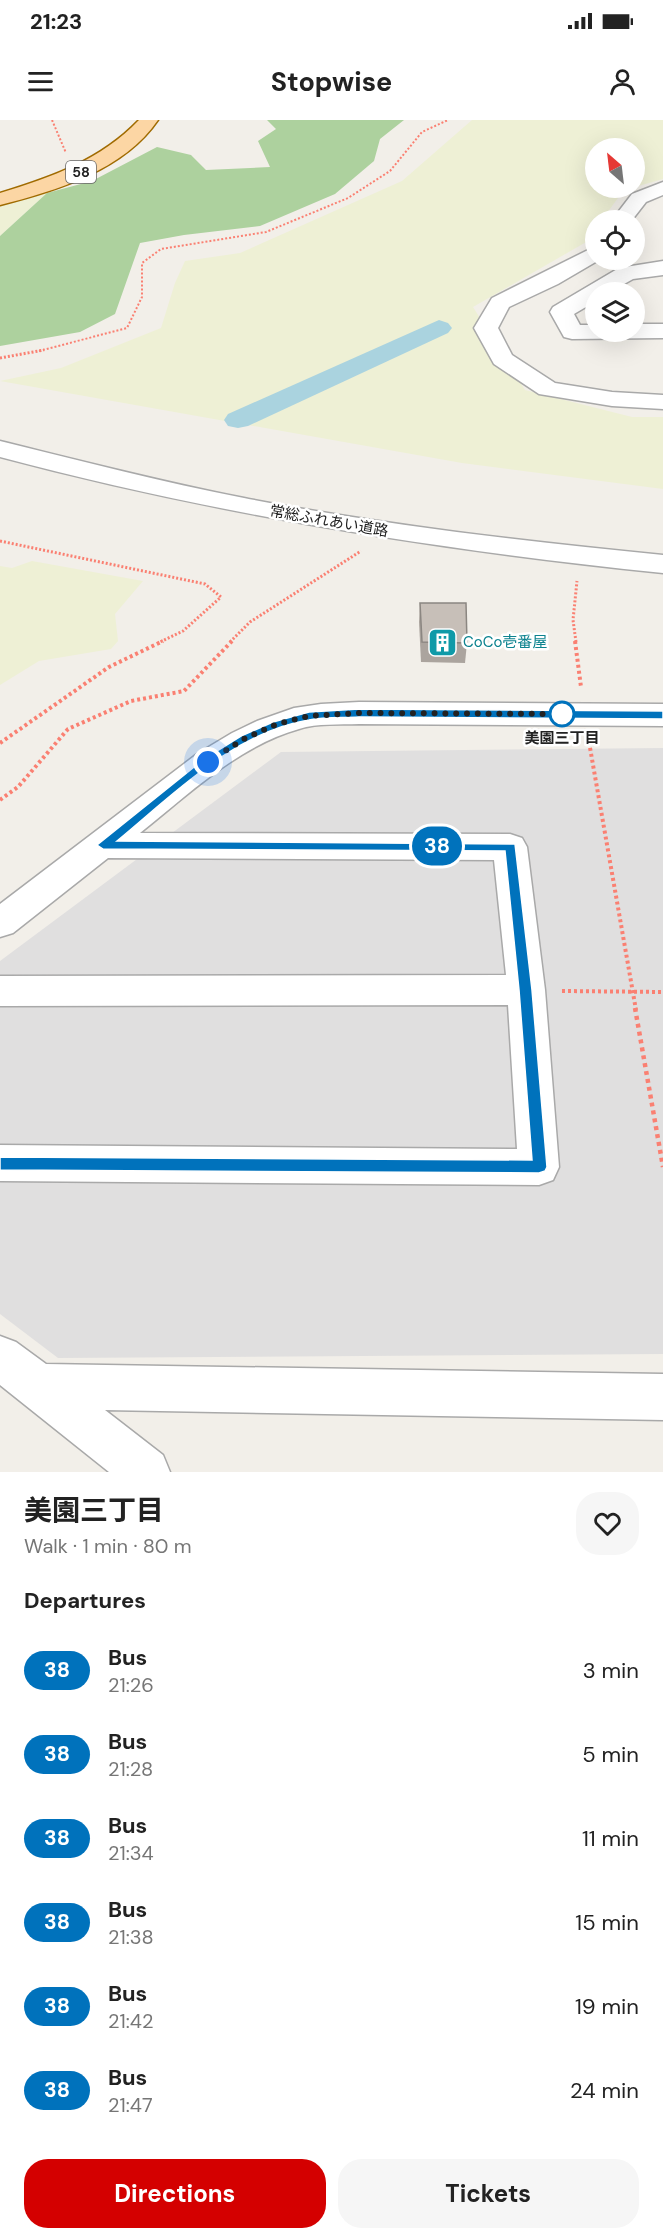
<!DOCTYPE html>
<meta charset="utf-8">
<style>
:root{--surface:#fff;--page:#f6f6f6;--text:#222;--muted:#767676;--accent:#d40000}
body{margin:0;font-family:"DM Sans","Noto Sans JP",sans-serif;background:var(--page);color:var(--text);height:100vh;display:flex;flex-direction:column;font-size:22px;white-space:nowrap}
*{box-sizing:border-box;margin:0}
p{font-size:20px;color:var(--muted)}
.icon{flex:none;width:33px;height:33px;fill:none;stroke:currentColor;stroke-width:2;stroke-linecap:round;stroke-linejoin:round}
.map{position:relative;height:1352px;overflow:hidden}
.side{display:flex;flex-direction:column;background:var(--surface);flex:1}
.side>*{flex:none}
.badge{padding:0 12px;border-radius:20px;font-size:21px;line-height:39px}
.needle{width:39px;rotate:332deg}
.tools{position:absolute;left:585px;top:18px;display:grid;gap:12px}
.tools a{display:grid;place-items:center;width:60px;height:60px;border-radius:50%;background:var(--surface);box-shadow:0 6px 24px #0002;font-size:30px}
.you{position:absolute;width:30px;height:30px;margin:-15px;border:4px solid #fff;border-radius:50%;background:#1a73e8;box-shadow:0 0 0 9px #1a73e833}
.map>.badge{position:absolute;translate:-50% -50%;box-shadow:0 0 0 3px #fff}
h2{padding:0 24px;font-size:22px;line-height:54px}
.round{display:grid;place-items:center;flex:none;width:63px;height:63px;border-radius:24px;background:var(--page)}
.headline{display:flex;align-items:center;justify-content:space-between;height:102px;padding:0 24px}
h1{font-size:28px;font-weight:700;line-height:45px}
.action{display:flex;gap:12px;margin-top:auto;padding:12px 24px}
.action a{flex:1;height:69px;border-radius:24px;background:var(--accent);color:#fff;font-size:24px;font-weight:700;line-height:69px;text-align:center}
.action a+a{background:var(--page);color:var(--text)}
ul{padding:0;list-style:none}
li{display:flex;align-items:center;gap:18px;height:84px;padding:0 24px}
li div{flex:1}
li b{display:block;font-size:22px}
li em{font-style:normal}
li .badge{min-width:66px;font-weight:700;text-align:center}
.status{display:flex;justify-content:space-between;align-items:center;height:42px;padding:0 30px;background:var(--surface);direction:ltr}
.status svg{height:16px;fill:currentColor}
header{display:flex;justify-content:space-between;align-items:center;height:78px;padding:0 24px;background:var(--surface);font-size:27px;font-weight:700}
.map>svg:first-child{display:block}
.residential{fill:#e0dfdf}
.farmland{fill:#eef0d5}
.forest{fill:#add19e}
.lines{fill:none;stroke-linecap:round;stroke-linejoin:round}
.canal{fill:#aad3df;fill-rule:evenodd}
.minor-casing{stroke:#a9a9a9;stroke-width:3}
.tertiary-casing{stroke:#a9a9a9;stroke-width:3}
.primary-casing{stroke:#a06b00;stroke-width:3}
.path-far3{stroke:#fa8072;stroke-width:2;stroke-dasharray:2 2;stroke-linecap:butt}
.path-far2{stroke:#fa8072;stroke-width:3;stroke-dasharray:2 2;stroke-linecap:butt}
.path-far1{stroke:#fa8072;stroke-width:4;stroke-dasharray:3 3;stroke-linecap:butt}
.path{stroke:#fa8072;stroke-width:4.5;stroke-dasharray:4 4;stroke-linecap:butt}
.minor{fill:#fff;fill-rule:evenodd}
.tertiary{fill:#fff;fill-rule:evenodd}
.primary{fill:#fcd6a4;fill-rule:evenodd}
.wall{fill:#aba49e}
.building{fill:#c7bfb8;stroke:#8b8681;stroke-width:1.5}
.line{fill:#0072bc;stroke:#fff;stroke-width:1.5}
.walk{stroke:#222;stroke-width:6;stroke-dasharray:0 10.8}
.stop-dot{fill:#fff;stroke:#0072bc;stroke-width:3}
.labels{text-anchor:middle;dominant-baseline:central;stroke-width:5;stroke-linejoin:round;paint-order:stroke}
.shield{fill:#fff;stroke:#646464;stroke-width:1.5}
.shield-label{font-size:14px;font-weight:bold;fill:#222}
.street-label{font-size:15px;fill:#222;stroke:#fff}
.culture-label{font-size:15px;fill:#0d838f;stroke:#fff;text-anchor:start}
.stop-label{font-size:15px;font-weight:bold;fill:#222;stroke:#fff}
</style>
<div class="status"><b>21:23</b><svg viewBox="0 0 49 12"><path d="M0 12V9h3v3zM5 12V6h3v6zM10 12V3h3v9zM15 12V0h3v12zM26 1h20v11H26zM47 4h2v5h-2z"/></svg></div>
<header><svg class="icon" aria-label="menu" viewBox="0 0 24 24"><path d="M4 6h16M4 12h16M4 18h16"/></svg>Stopwise<svg class="icon" aria-label="person" viewBox="0 0 24 24"><circle cx="12" cy="8" r="4"/><path d="M4 21q1-7 8-7t8 7"/></svg></header>
<div class="map">
<svg width="663" height="1352" viewBox="0 0 663 1352">
<rect width="100%" height="100%" fill="#f2efe9"/>
<path class="residential" d="M663 628V1234L58 1238 0 1194V841L281 632Z"/>
<path class="farmland" d="M472 0H663V59L635 67 634 28H596V68H634L623 71 602 100H596L595 110 588 121 473 187 525 270 632 297H663V369L462 343 0 261 61 248 161 208 175 163 185 141 240 133 402 61Z
M47 73 0 116V84Z
M32 441 143 461 115 494 118 521 111 529 39 541 0 565V446L12 448Z"/>
<path class="forest" d="M267 0H404L380 19 374 41 335 74 260 106 184 115 140 123 115 194 80 212 0 226V116L47 73 92 61 157 27 191 35 206 50 270 47 258 21 276 9Z"/>
<g class="lines">
<path class="canal" d="M439 200 448 203 452 208 448 213 248 306 238 308 228 306 224 300 228 294Z"/>
<defs>
<path id="minor" d="M663 62V75L646 82 632 100H612L632 74Z
M596 126V140H599L558 164 509 187 498 208 512 235 555 263 612 272 663 275V289L612 286 539 274 494 244 474 208 492 178Z
M663 141V155L633 159 610 172H596V181L574 194 580 205H596V212H634V204H663V218L572 219 564 217 550 192 553 187 619 148Z
M359 582 663 584V606L359 604C339 605 318 603 299 609 238 626 188 675 140 713L510 714 522 718 527 727 545 870 559 1047 553 1060 539 1065 0 1061V1025L517 1029 508 885 0 886V856L506 855 494 740 108 738 13 813 0 817V784L197 634 232 613 257 601 294 588 321 584Z
M0 1216 16 1222 46 1244 663 1254V1300L105 1290 163 1335 170 1352H109L0 1265Z"/>
<path id="tertiary" d="M0 321C81 341 162 362 244 378 382 405 523 421 663 435V453C439 430 218 395 0 337Z"/>
<path id="primary" d="M139 0H158C124 50 56 71 0 85V73C52 57 101 40 139 0Z"/>
</defs>
<use href="#minor" class="minor-casing"/>
<use href="#tertiary" class="tertiary-casing"/>
<use href="#primary" class="primary-casing"/>
<path class="path-far3" d="M52 0 66 33
M39 231 127 208 142 177V143L161 129 266 112 348 78 390 51 422 12 448 0"/>
<path class="path-far2" d="M0 238 44 230
M0 421 205 464 221 477 183 511 160 522
M230 522 250 502 361 431
M576 522 573 500 577 461"/>
<path class="path-far1" d="M575 521 581 567
M589 622 636 890
M0 623 109 547 163 521
M0 680 18 667 68 609 131 581 184 571 232 521
M562 871 663 872"/>
<path class="path" d="M635 888 663 1047"/>
<use href="#minor" class="minor"/>
<use href="#tertiary" class="tertiary"/>
<use href="#primary" class="primary"/>
</g>
<path class="wall" d="M420 483 467 523 465 543 421 542 419 502Z"/>
<path class="building" d="M420 483H466L467 523 422 522Z"/>
<path class="line" d="M359 589 663 591V599L359 597C343 598 325 597 309 600 234 612 173 675 117 721L515 724 532 870 547 1047 545 1051 539 1053 0 1050V1037L532 1040 519 870 505 731 103 729 97 725 204 639 241 616 273 602 309 592Z"/>
<g class="lines">
<path class="walk" d="M208 642 244 619 277 604 309 596 359 593 562 594"/>
</g>
<defs>
<symbol id="building-square" viewBox="-11 -11 22 22"><rect x="-9" y="-9" width="18" height="18" rx="4" fill="#0f9aa8" stroke="#fff"/><path d="M-4-6H4V6H1V3H-1V6H-4ZM-2.5-4.3h1.7v1.8h-1.7ZM.8-4.3h1.7v1.8H.8ZM-2.5-1h1.7V.8h-1.7ZM.8-1h1.7V.8H.8Z" fill="#fff"/></symbol>
</defs>
<g fill-rule="evenodd">
<use href="#building-square" x="426" y="506" width="33" height="33"/>
</g>
<circle class="stop-dot" cx="562" cy="594" r="12"/>
<g class="labels">
<rect class="shield" x="66" y="41" width="30" height="22" rx="4.5"/>
<g class="shield-label">
<text x="81" y="52">58</text>
</g>
<g class="street-label">
<text transform="translate(329 401) rotate(10)">常総ふれあい道路</text>
</g>
<g class="culture-label">
<text x="463" y="522">CoCo壱番屋</text>
</g>
<g class="stop-label">
<text x="562" y="618">美園三丁目</text>
</g>
</g>
</svg>
<div class="tools">
<a><svg class="needle" viewBox="-14 -14 28 28"><path d="M0-13l5 13h-10z" fill="#e53935"/><path d="M0 13l5-13h-10z" fill="#767676"/></svg></a>
<a><svg class="icon" aria-label="locate" viewBox="0 0 24 24"><circle cx="12" cy="12" r="6"/><path d="M12 2v4M12 18v4M2 12h4M18 12h4"/></svg></a>
<a><svg class="icon" aria-label="layers" viewBox="0 0 24 24"><path d="M12 4l9 5-9 5-9-5zM3 14l9 5 9-5"/></svg></a>
</div>
<div class="you" style="left:208px;top:642px"></div>
<b class="badge" style="left:437px;top:726px;background:#0072bc;color:#fff">38</b>
</div>
<section class="side">
<div class="headline"><div><h1>美園三丁目</h1><p>Walk · 1 min · 80 m</p></div><a class="round"><svg class="icon" aria-label="heart" viewBox="0 0 24 24"><path d="M12 20l-8-8c-3-5 5-10 8-4 3-6 11-1 8 4z"/></svg></a></div>
<h2>Departures</h2>
<ul>
<li><span class="badge" style="background:#0072bc;color:#fff">38</span><div><b>Bus</b><p>21:26</p></div><em>3 min</em></li>
<li><span class="badge" style="background:#0072bc;color:#fff">38</span><div><b>Bus</b><p>21:28</p></div><em>5 min</em></li>
<li><span class="badge" style="background:#0072bc;color:#fff">38</span><div><b>Bus</b><p>21:34</p></div><em>11 min</em></li>
<li><span class="badge" style="background:#0072bc;color:#fff">38</span><div><b>Bus</b><p>21:38</p></div><em>15 min</em></li>
<li><span class="badge" style="background:#0072bc;color:#fff">38</span><div><b>Bus</b><p>21:42</p></div><em>19 min</em></li>
<li><span class="badge" style="background:#0072bc;color:#fff">38</span><div><b>Bus</b><p>21:47</p></div><em>24 min</em></li>
</ul>
<div class="action"><a>Directions</a><a>Tickets</a></div>
</section>
